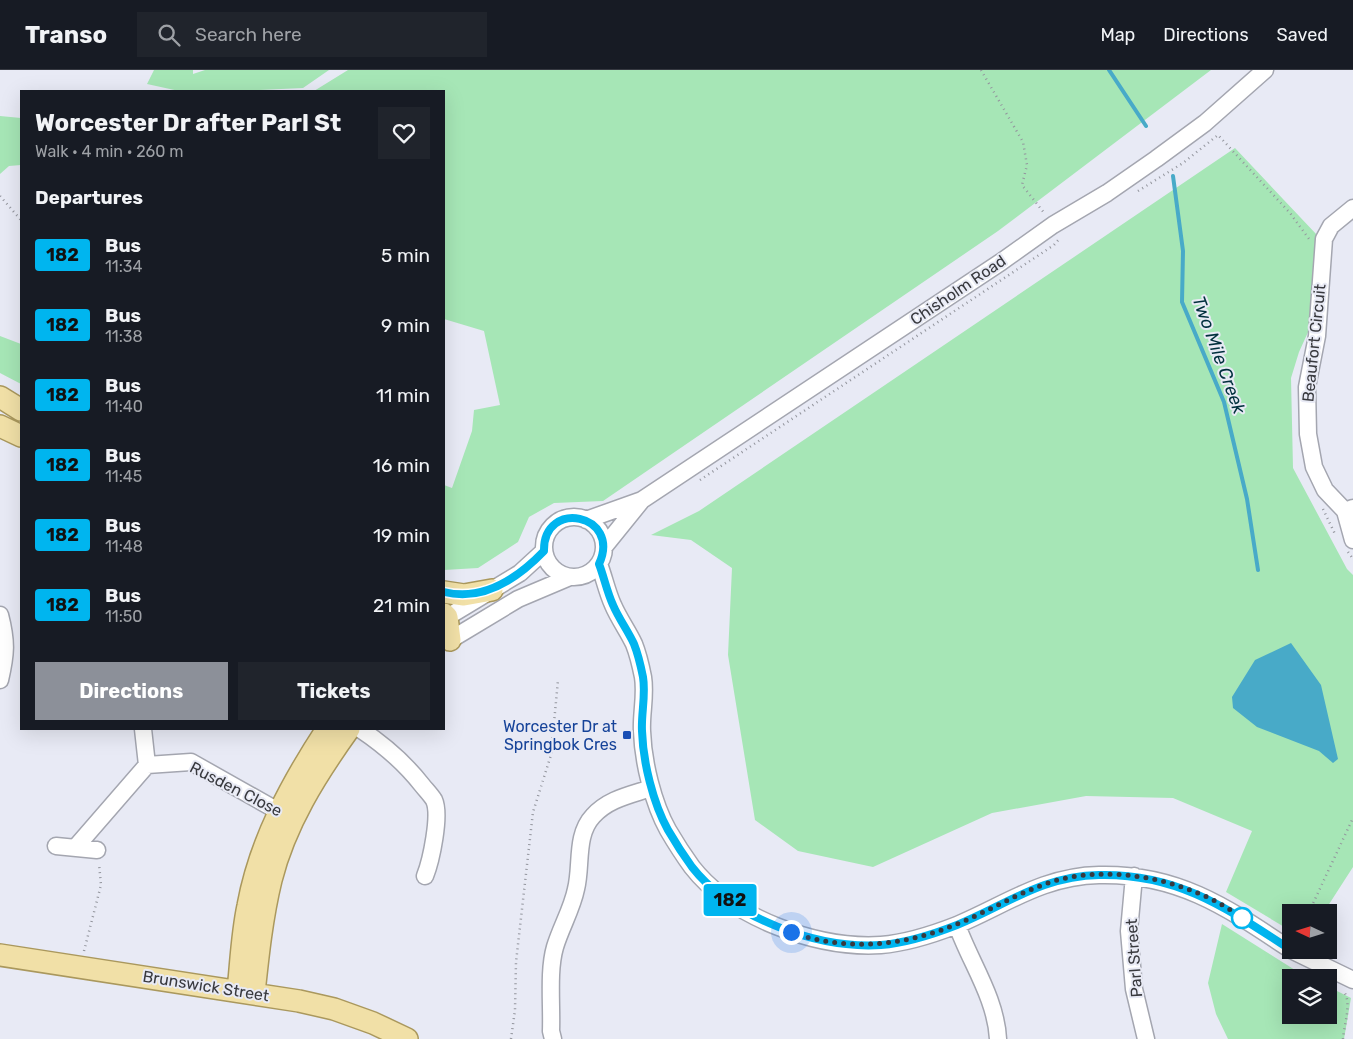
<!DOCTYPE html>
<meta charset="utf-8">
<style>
:root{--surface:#171b24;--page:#20242c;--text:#f1f3f6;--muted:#9ea1a6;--line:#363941;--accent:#8c9099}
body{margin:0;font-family:Rubik,sans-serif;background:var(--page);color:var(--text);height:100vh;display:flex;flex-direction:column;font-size:19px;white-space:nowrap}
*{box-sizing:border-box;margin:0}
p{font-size:16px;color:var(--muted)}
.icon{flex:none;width:28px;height:28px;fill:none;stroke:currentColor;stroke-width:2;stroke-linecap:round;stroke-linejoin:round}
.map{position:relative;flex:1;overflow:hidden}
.side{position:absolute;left:20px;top:20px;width:425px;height:640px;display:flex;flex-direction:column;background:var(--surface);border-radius:0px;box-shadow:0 5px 20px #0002}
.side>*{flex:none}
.badge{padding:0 10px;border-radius:4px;font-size:18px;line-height:32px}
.needle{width:32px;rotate:274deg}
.fabs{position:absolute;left:1282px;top:834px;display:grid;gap:10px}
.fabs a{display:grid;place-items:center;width:55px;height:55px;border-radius:0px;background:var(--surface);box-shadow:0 5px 20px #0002;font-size:25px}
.you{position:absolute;width:25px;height:25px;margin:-12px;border:4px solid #fff;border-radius:50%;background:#1a73e8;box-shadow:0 0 0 8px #1a73e833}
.map>.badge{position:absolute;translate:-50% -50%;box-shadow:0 0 0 2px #fff}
h2{padding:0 15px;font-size:19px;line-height:45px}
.round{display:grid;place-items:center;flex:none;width:52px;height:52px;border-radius:0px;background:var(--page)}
.summary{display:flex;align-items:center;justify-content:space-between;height:85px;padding:0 15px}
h1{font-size:24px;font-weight:700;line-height:38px}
.cta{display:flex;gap:10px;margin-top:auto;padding:10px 15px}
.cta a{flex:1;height:58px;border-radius:0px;background:var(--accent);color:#fff;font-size:20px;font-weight:700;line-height:58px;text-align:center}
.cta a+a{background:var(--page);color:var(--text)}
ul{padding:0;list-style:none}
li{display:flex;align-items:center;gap:15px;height:70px;padding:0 15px}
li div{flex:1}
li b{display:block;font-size:19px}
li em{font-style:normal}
li .badge{min-width:55px;font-weight:700;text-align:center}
header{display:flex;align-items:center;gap:30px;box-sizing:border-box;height:70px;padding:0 25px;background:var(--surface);border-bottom:1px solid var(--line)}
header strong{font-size:24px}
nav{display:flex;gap:28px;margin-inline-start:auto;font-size:18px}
.search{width:350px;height:45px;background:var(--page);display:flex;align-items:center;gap:12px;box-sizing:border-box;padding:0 18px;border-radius:0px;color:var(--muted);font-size:19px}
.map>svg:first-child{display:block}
.green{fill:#a6e6b6}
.water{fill:#48aac8}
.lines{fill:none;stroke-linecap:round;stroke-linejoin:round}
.stream{stroke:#48aac8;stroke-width:4}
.minor-casing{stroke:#a4a6b0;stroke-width:19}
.major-casing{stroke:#aa985d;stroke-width:24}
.path{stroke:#93959d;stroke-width:2.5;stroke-dasharray:1 4;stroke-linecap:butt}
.minor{stroke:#fff;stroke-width:16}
.major{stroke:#f1e0a7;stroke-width:21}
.line-casing{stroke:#fff;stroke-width:11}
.line{stroke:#00b5ef;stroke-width:8}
.walk{stroke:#38393e;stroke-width:5;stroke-dasharray:0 9}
.transit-dot{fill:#1a4fb4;stroke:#e8eaf5;stroke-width:2}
.stop-dot{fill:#fff;stroke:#00b5ef;stroke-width:2.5}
.labels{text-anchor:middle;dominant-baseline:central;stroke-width:4;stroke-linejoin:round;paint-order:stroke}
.street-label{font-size:16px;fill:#38393e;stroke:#e8eaf5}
.transit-label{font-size:16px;fill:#164399;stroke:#e8eaf5;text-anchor:end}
.water-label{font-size:18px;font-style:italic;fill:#01303d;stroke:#e8eaf5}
</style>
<header>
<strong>Transo</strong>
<div class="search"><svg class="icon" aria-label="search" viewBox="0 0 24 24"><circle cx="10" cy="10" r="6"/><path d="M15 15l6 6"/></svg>Search here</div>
<nav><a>Map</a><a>Directions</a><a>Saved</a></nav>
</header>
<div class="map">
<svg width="1353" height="969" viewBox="0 0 1353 969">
<rect width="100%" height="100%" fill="#e8eaf5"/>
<path class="green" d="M154 0H193V4L205 0H329L303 18 234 21H179L147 14Z
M348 0H1211L998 161 603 431 554 433 529 447 518 472 478 498 444 500V415L452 418 472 361 474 340 500 335 484 261 444 249V21H314Z
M0 46 21 48V95L9 96 0 104Z
M1235 78 1317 165 1309 260 1299 282 1291 308 1293 398 1347 499 1353 505V797L1324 842H1291V861L1226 822 1252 761 1173 728 1086 726 992 743 873 797 798 781 755 750 728 585 732 498 691 470 651 465 699 441Z
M0 266 21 274V314L0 303Z
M1222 854 1295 900 1310 907 1291 908V945H1329V917L1351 928 1344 969H1228L1216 944 1208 913Z"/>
<path class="water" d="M1291 573 1321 615 1338 689 1333 693 1319 681 1257 657 1233 638 1232 627 1255 590Z"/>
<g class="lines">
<path class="stream" d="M1109 0 1146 56
M1173 106 1183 181 1182 232 1224 332 1247 429 1258 500"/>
<defs>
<path id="minor" d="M1353 138 1331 156 1324 169 1317 266 1307 317 1308 364 1314 397 1325 420 1345 441 1353 438
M1345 441 1353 470
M544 477a30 30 0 1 1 60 0a30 30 0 1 1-60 0Z
M586 450 642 430 1001 192 1053 155 1107 123 1156 89 1205 53 1265 0
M604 477 642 430
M599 494C604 507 607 522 613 535 619 549 628 561 634 574 638 584 641 597 643 607 646 625 641 644 642 661 643 692 653 733 668 760 675 772 684 786 692 797 732 848 817 879 881 875 906 873 934 864 957 855 1005 835 1043 806 1099 805 1178 803 1228 838 1291 880
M0 545C7 572 6 584 0 610
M444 549 520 503 544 481
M450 570 518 529 570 507
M143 659 147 695 191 692 278 741 291 746
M360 659C384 675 404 692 422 715 426 720 431 725 434 730 441 745 431 791 425 806
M56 776 97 780
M75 778 147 695
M1134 806 1129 861 1134 919 1146 969
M957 855C970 892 996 928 998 969
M1291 880 1353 910
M553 969 551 961C552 935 548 901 555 877 561 857 572 839 576 819 582 796 575 765 593 746 608 729 630 725 651 718"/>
<path id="major" d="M0 327 21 340
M0 356 21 366
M444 522 464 525 492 520
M444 544 447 547 450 570
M0 885 299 931 334 939 373 953 407 969
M238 921C241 893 242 864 248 836 260 771 291 714 327 659
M254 923C258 885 262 847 271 810 285 754 316 705 349 659"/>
</defs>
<use href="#minor" class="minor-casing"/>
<use href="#major" class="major-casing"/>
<path class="path" d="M981 0 1023 72 1027 95 1022 115 1045 144
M1138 121 1183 93 1218 65 1290 143 1309 169
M0 126 21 150
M700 410 1054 175 1060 168
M1323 439 1336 466
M1348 482 1353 489
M1309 842 1353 748
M84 881 101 815 99 794
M511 969 515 940 516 892 533 742 551 685 558 610
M1343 969C1344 955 1352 933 1344 922"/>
<use href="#minor" class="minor"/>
<use href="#major" class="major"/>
</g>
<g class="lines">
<defs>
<path id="line" d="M444 522C483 532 518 508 544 481 543 428 622 444 599 494 604 507 607 522 613 535 619 549 628 561 634 574 638 584 641 597 643 607 646 625 641 644 642 661 643 692 653 733 668 760 675 772 684 786 692 797 732 848 817 879 881 875 906 873 934 864 957 855 1006 835 1042 806 1099 805 1178 803 1228 839 1291 880"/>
</defs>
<use href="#line" class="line-casing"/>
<use href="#line" class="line"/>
<path class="walk" d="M791 862C845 882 905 876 957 854 989 841 1018 823 1051 812 1111 793 1192 810 1242 848"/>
</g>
<rect class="transit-dot" x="622" y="660" width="10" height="10" rx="2.5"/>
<circle class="stop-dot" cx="1242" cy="848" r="10"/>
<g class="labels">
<g class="street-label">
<text transform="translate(958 220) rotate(-34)">Chisholm Road</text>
<text transform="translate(1314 273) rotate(-84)">Beaufort Circuit</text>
<text transform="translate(236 719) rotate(27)">Rusden Close</text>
<text transform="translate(1134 888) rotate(-94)">Parl Street</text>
<text transform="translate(206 916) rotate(9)">Brunswick Street</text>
</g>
<g class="transit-label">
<text x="617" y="656">Worcester Dr at<tspan x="617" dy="18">Springbok Cres</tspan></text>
</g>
<g class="water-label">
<text transform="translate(1219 285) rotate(70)">Two Mile Creek</text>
</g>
</g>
</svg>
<div class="fabs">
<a><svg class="needle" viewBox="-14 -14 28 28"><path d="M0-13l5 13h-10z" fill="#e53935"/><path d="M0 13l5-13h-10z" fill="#9ea1a6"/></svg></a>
<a><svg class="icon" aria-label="layers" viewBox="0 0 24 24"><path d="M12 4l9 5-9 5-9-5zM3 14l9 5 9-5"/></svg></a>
</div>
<div class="you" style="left:791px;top:862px"></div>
<b class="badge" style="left:730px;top:830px;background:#00b5ef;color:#111">182</b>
<section class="side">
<div class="summary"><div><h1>Worcester Dr after Parl St</h1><p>Walk · 4 min · 260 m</p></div><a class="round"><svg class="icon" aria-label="heart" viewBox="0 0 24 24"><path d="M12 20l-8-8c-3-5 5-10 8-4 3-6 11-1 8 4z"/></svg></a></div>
<h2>Departures</h2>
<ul>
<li><span class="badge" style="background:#00b5ef;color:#111">182</span><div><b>Bus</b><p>11:34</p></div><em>5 min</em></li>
<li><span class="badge" style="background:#00b5ef;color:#111">182</span><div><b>Bus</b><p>11:38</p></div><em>9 min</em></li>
<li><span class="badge" style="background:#00b5ef;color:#111">182</span><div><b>Bus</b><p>11:40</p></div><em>11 min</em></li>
<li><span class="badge" style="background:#00b5ef;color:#111">182</span><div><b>Bus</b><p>11:45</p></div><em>16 min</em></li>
<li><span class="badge" style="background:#00b5ef;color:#111">182</span><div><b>Bus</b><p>11:48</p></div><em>19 min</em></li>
<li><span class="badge" style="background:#00b5ef;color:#111">182</span><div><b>Bus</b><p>11:50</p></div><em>21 min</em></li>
</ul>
<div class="cta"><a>Directions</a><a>Tickets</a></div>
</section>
</div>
